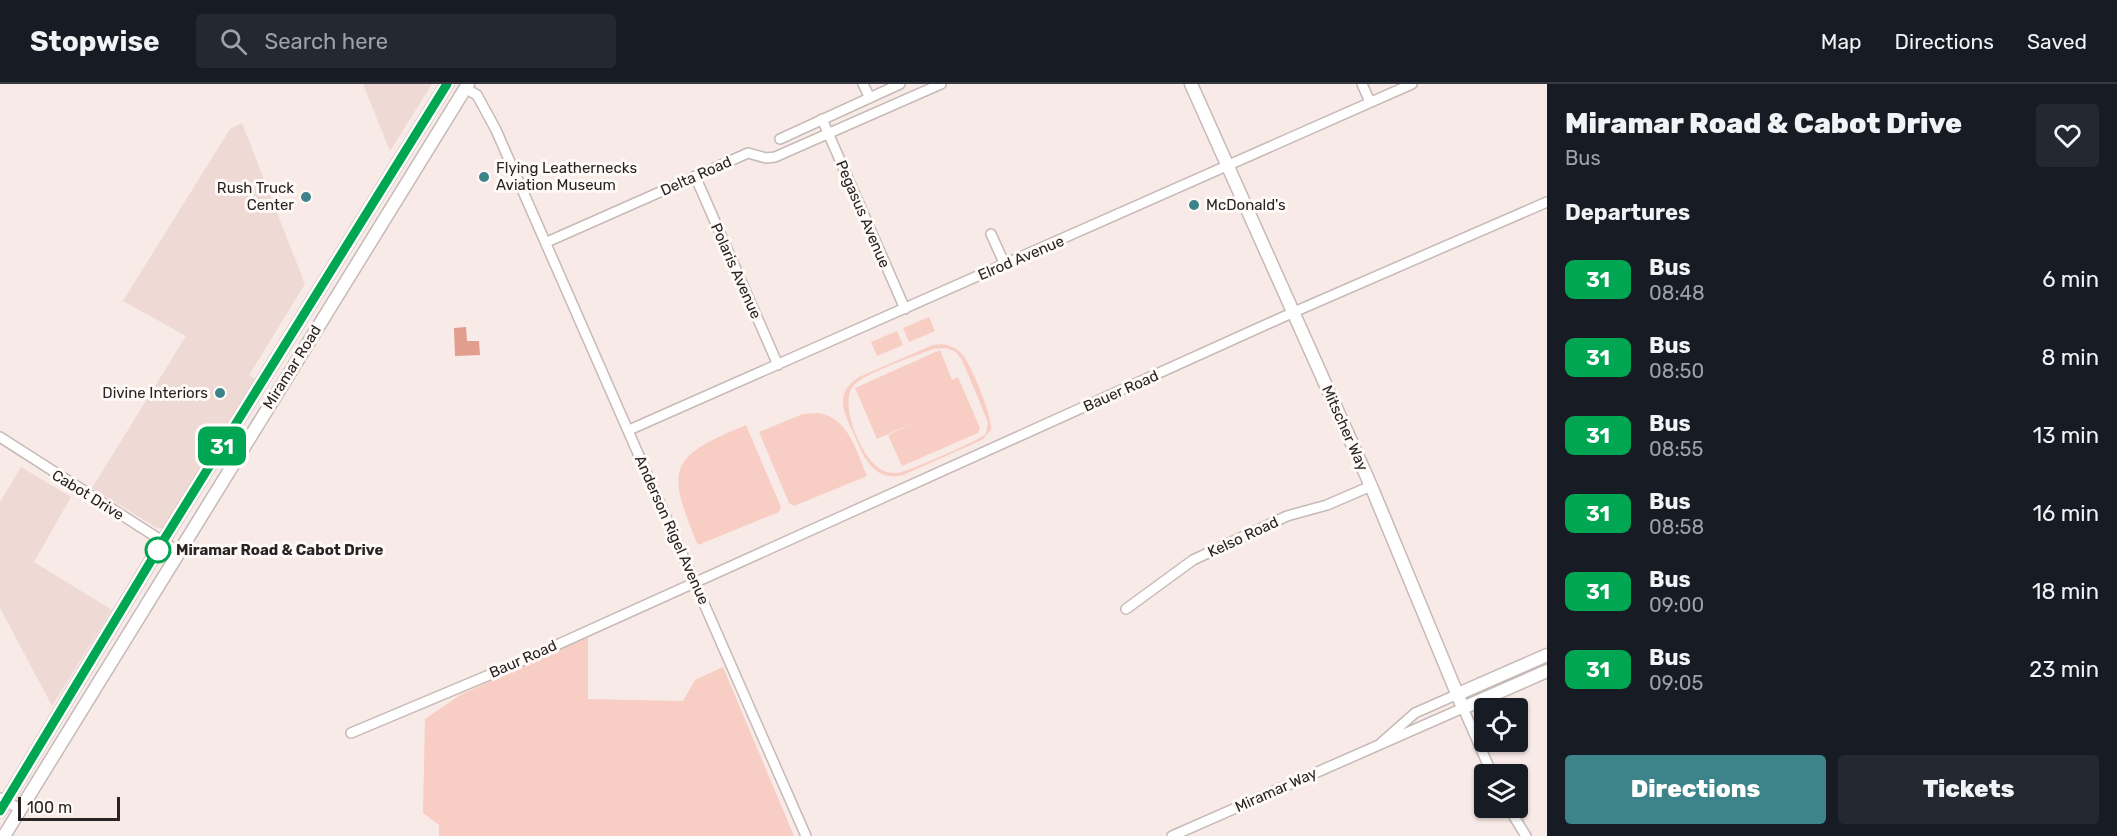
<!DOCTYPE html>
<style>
:root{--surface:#171b24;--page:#242831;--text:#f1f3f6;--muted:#9ea1a6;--line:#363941;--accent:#3c848a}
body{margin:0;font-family:Rubik,sans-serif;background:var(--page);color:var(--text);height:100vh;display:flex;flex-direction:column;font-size:22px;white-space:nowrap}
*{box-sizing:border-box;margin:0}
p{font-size:20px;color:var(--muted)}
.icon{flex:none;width:33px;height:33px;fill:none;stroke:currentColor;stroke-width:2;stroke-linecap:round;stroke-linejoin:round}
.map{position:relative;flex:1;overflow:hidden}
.side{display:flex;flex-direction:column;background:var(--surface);width:570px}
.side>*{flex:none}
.badge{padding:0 12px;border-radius:9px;font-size:21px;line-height:39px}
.buttons{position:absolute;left:1474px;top:614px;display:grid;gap:12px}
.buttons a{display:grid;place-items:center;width:54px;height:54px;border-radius:6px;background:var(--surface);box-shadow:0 2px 4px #0004;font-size:30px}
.scale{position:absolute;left:18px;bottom:15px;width:102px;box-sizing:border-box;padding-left:6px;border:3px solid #292423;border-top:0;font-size:16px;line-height:21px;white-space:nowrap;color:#292423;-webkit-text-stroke:4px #fffaf8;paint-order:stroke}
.map>.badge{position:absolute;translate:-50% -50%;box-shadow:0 0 0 3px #fff}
h2{padding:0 18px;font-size:22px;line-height:54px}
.round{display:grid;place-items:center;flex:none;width:63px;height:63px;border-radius:6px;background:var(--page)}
.summary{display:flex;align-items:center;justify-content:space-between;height:102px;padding:0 18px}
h1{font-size:28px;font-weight:800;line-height:45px}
.button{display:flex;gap:12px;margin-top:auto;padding:12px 18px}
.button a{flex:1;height:69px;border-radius:6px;background:var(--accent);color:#fff;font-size:24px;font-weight:800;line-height:69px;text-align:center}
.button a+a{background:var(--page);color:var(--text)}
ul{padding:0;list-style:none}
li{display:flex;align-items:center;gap:18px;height:78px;padding:0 18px}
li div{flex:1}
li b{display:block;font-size:22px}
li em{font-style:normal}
li .badge{min-width:66px;font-weight:700;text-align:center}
header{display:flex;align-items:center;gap:36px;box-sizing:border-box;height:84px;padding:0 30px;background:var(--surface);border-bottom:2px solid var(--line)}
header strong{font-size:28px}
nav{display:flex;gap:33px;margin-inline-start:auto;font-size:21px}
.search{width:420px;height:54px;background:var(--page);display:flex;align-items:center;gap:15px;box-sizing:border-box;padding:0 21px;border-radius:6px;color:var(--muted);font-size:22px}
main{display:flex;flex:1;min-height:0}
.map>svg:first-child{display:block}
.built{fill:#eed9d4}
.green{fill:#f8cec4;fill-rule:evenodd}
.water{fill:#e19d8e}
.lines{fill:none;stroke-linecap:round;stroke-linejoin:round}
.minor-casing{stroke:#c6bab7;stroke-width:12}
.major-casing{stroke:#c6bab7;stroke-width:15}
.minor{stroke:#fff;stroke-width:9}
.major{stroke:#fff;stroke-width:12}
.line-casing{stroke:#fff;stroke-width:14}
.line{stroke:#00a651;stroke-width:9}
.poi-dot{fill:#3c848a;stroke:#fffaf8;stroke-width:2}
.stop-dot{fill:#fff;stroke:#00a651;stroke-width:3}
.labels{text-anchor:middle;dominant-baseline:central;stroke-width:6;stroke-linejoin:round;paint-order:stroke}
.poi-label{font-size:15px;fill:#292423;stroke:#fffaf8;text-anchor:start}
.street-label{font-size:15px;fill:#292423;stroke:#fffaf8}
.stop-label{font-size:15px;font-weight:bold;fill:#292423;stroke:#fffaf8;text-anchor:start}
</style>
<header>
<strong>Stopwise</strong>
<div class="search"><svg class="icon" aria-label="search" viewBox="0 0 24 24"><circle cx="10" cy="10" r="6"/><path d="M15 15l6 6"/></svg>Search here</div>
<nav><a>Map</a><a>Directions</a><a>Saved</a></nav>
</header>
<main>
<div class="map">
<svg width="1547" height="752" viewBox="0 0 1547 752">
<rect width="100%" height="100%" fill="#f8eae7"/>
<path class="built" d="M363 0H432L390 67Z
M242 39 305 200 249 291 257 296 168 440 163 444H157L92 404 186 252 123 217 230 45Z
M21 383 71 413 34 478 112 526 52 622 0 524V418Z"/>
<path class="green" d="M929 233 935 247 909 258 903 244Z
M897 247 903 261 877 272 871 258Z
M933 261C943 259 952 261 960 268 970 276 993 334 991 346L982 356 903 391C872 399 862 369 852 346 848 337 842 326 843 315 844 305 851 298 859 293ZM946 264 956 268 962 276 988 338 986 350C976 358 911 386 898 389 893 389 888 389 884 387 863 380 837 318 854 301 865 289 915 272 933 265Z
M940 266 952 296 958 293 980 344 978 349 902 382 888 351 917 337 877 355 855 304Z
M819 329C849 335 856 366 867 392L794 422 789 419 759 348 803 330Z
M746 341 781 423 779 428 698 461C665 383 669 373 746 341Z
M588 553V615L683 617 695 596 723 583 794 752H439V741L423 729 425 635 460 611Z"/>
<path class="water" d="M466 243 467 257H479L480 271 455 272 454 244Z"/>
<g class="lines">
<defs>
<path id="minor" d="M863 0 870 14
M1362 0 1370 18
M465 4 477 11 496 46 806 752
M822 35 905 225
M780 55 900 0
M695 92 778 281
M991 150 1005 181
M547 158 748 69 766 74 775 73 941 0
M629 346 1412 0
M0 353 178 467
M1126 525 1193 476 1287 432 1327 421 1371 402
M351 649 508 583 1294 228 1547 118
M1381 659 1415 629 1458 610
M0 714 20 725
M1508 723 1526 752
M1172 752 1463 624 1492 690"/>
<path id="major" d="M1191 0 1371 402 1463 624 1547 587
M1458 610 1547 571
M0 727 163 457 447 0
M4 752 468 0"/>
</defs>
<use href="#minor" class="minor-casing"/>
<use href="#major" class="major-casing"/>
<use href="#minor" class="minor"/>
<use href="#major" class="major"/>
</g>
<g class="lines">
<defs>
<path id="line" d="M0 727 163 457 447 0"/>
</defs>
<use href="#line" class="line-casing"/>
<use href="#line" class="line"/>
</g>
<g class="poi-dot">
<circle cx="484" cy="93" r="6"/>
<circle cx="306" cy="113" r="6"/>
<circle cx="1194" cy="121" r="6"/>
<circle cx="220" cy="309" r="6"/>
</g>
<circle class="stop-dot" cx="158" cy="466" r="12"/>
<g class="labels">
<g class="poi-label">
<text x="496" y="84">Flying Leathernecks<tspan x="496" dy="17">Aviation Museum</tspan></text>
<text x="294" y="104" text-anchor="end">Rush Truck<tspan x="294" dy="17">Center</tspan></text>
<text x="1206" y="121">McDonald's</text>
<text x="208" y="309" text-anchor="end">Divine Interiors</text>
</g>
<g class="street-label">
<text transform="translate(696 92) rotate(-24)">Delta Road</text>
<text transform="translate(863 130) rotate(67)">Pegasus Avenue</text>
<text transform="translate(1021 174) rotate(-23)">Elrod Avenue</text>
<text transform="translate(736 187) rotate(66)">Polaris Avenue</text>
<text transform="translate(292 283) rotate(-58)">Miramar Road</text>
<text transform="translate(1121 307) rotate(-24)">Bauer Road</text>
<text transform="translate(1345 344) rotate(66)">Mitscher Way</text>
<text transform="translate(88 411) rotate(32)">Cabot Drive</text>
<text transform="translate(672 446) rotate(66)">Anderson Rigel Avenue</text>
<text transform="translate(1243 453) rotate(-25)">Kelso Road</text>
<text transform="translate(523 575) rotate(-24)">Baur Road</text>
<text transform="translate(1276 706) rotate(-24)">Miramar Way</text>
</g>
<g class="stop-label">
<text x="176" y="466">Miramar Road &amp; Cabot Drive</text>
</g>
</g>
</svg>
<div class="buttons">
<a><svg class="icon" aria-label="locate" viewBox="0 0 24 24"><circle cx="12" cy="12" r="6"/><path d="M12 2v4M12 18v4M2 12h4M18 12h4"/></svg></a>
<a><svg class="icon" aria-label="layers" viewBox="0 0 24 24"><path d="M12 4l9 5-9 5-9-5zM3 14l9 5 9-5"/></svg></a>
</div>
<div class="scale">100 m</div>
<b class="badge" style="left:222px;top:362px;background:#00a651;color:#fff">31</b>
</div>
<section class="side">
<div class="summary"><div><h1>Miramar Road &amp; Cabot Drive</h1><p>Bus</p></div><a class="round"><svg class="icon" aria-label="heart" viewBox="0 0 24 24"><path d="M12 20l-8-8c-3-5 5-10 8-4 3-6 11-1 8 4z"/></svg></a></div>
<h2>Departures</h2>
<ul>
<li><span class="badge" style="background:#00a651;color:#fff">31</span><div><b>Bus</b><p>08:48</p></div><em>6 min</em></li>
<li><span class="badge" style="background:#00a651;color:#fff">31</span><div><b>Bus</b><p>08:50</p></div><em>8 min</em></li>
<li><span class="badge" style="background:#00a651;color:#fff">31</span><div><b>Bus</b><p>08:55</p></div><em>13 min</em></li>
<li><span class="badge" style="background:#00a651;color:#fff">31</span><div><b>Bus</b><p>08:58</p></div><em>16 min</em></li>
<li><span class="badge" style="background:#00a651;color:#fff">31</span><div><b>Bus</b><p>09:00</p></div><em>18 min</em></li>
<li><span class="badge" style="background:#00a651;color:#fff">31</span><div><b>Bus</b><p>09:05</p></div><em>23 min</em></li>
</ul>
<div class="button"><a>Directions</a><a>Tickets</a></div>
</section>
</main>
